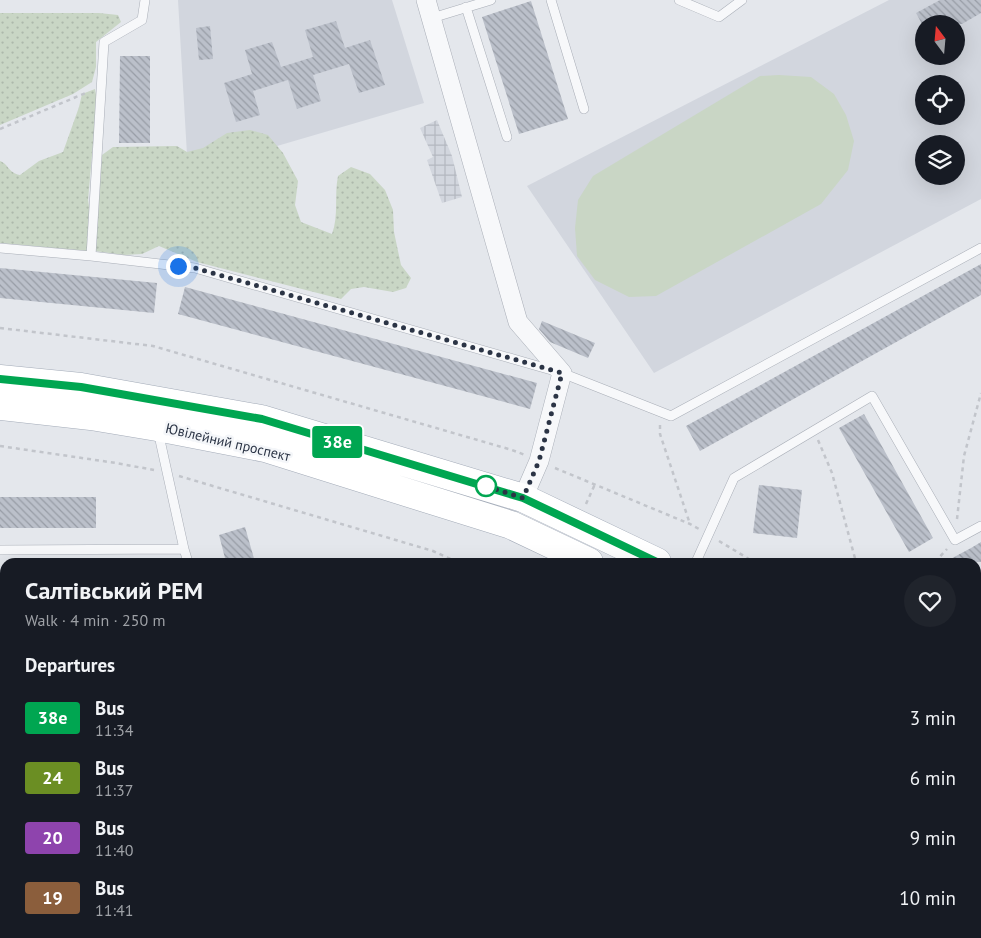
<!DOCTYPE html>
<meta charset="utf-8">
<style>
:root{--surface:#171b24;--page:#20242c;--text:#f1f3f6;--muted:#9ea1a6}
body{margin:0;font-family:"PT Sans",sans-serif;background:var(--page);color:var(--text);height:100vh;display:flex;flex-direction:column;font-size:19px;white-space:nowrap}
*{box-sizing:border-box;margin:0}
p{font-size:16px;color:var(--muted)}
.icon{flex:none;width:28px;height:28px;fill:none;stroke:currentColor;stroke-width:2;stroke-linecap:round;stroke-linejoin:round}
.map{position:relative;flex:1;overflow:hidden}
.sheet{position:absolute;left:0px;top:558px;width:981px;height:381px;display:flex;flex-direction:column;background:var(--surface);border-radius:15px 15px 0 0;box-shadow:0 5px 20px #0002}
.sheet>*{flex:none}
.badge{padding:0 10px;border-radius:4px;font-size:18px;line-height:32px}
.needle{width:32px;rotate:344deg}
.tools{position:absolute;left:915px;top:15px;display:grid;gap:10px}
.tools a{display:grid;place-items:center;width:50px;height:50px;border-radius:50%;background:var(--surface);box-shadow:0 5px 20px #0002;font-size:25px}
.you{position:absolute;width:25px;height:25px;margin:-12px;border:4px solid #fff;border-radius:50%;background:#1a73e8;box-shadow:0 0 0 8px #1a73e833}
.map>.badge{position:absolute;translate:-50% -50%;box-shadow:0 0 0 2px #fff}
h2{padding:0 25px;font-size:19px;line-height:45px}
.round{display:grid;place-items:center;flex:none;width:52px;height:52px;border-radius:26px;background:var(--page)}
.head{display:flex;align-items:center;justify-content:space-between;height:85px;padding:0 25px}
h1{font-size:24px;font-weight:700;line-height:38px}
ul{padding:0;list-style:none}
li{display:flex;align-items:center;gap:15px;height:60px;padding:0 25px}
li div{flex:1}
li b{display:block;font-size:19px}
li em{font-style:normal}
li .badge{min-width:55px;font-weight:700;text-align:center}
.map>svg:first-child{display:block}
.built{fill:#d2d6de;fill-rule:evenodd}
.industrial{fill:url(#industrial-grid)}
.grass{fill:#c9d6c5}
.park{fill:url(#park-dots)}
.building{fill:url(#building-back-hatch)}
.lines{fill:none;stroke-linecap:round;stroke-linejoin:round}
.lane-casing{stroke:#a9aeb7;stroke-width:10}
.street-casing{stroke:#a9aeb7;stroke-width:20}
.primary-casing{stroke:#a3abb8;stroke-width:29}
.path{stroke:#c2c5cb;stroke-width:2.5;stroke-dasharray:4 4;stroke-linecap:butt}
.lane{stroke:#f7f8fa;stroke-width:9}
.street{stroke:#f7f8fa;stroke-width:19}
.primary{stroke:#fff;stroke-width:28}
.line-casing{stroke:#fff;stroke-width:11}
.line{stroke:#00a651;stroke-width:8}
.walk{stroke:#2b3445;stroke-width:5;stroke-dasharray:0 9}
.stop-dot{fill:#fff;stroke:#00a651;stroke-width:2.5}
.labels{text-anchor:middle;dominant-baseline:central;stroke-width:5;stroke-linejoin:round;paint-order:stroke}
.street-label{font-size:14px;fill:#2b3445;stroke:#f4f6f9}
</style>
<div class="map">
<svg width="981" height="938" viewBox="0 0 981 938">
<defs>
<pattern id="industrial-grid" width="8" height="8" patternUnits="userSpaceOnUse" patternTransform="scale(1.25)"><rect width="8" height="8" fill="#d2d6de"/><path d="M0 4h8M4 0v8" fill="none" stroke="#b4b8c0"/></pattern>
<pattern id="park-dots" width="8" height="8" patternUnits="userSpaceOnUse" patternTransform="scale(1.25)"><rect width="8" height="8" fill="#c9d6c5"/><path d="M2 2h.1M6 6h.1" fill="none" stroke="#adb8ab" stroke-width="1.8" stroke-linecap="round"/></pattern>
<pattern id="building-back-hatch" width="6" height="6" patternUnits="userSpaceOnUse" patternTransform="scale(1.25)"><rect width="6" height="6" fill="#bbc0ca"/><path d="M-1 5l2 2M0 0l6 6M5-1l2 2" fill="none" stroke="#989da6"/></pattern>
</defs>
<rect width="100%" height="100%" fill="#e4e7ec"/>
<path class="built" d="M178 0H392L424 103 188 172Z
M889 0H981V199L654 373 527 186ZM924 24H956V56H924ZM924 84H956V116H924ZM924 144H956V176H924Z
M5 917V934H219L220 938H0V918Z"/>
<path class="industrial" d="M437 120 452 156 462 197 442 203 427 160 433 157 420 128Z"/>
<path class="grass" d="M779 75 811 77 834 94 846 115 854 141 848 170 821 204 656 296 629 297 595 280 577 256 575 228 578 200 593 176 760 76Z"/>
<path class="park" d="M0 13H99L118 15 121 22 96 42V67L92 82 73 94 0 125Z
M95 89 97 100 88 200 90 212 87 251 0 243V161C10 165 7 172 20 175L39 161 63 152 79 107 82 94Z
M250 130 268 135 283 153 298 181 295 205 301 222 332 234C339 216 334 195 338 176L351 167 370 174 385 190 393 210 394 232 401 265 411 278 406 288 393 292 364 287 351 289 341 299 197 262 159 246 142 254 124 255 95 251 102 155 113 147 177 146 187 152 203 148 227 133Z"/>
<path class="building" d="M940 0H981V13L962 24H922L916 13Z
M531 1 568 119 519 134 482 17Z
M336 21 345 48 370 40 385 85 359 93 349 64 313 75 321 101 297 109 288 80 253 91 260 115 236 122 224 83 252 74 245 50 272 42 281 67 313 57 305 30Z
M210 26 213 59 199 60 196 28Z
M120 56H150V143H119Z
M981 264V295L700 451 686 426Z
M0 268 157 283 154 313 0 298Z
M185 287 537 383 530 409 178 314Z
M542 321 595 343 588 358 550 342 539 329Z
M864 414 933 538 909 552 839 428Z
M759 485 802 490 797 538 753 533Z
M0 497H96V528H0Z
M245 527 255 562H226L219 535Z
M981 542V562H945L971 548Z"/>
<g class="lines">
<defs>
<path id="lane" d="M551 0 584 109
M679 0 719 17 742 0
M466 7 507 137
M432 18 491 0
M0 248 91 256 195 268 562 373 671 416 981 248
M91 256 104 42 142 20 145 0
M184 549 188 562
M0 550 184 549 158 431
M696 562 734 478 872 396 955 540 981 526
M976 613 981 611
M0 670 5 669
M0 769 5 772
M292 934 300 938
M853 934 854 938
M930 934 931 938
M688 938 704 934"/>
<path id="street" d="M426 0 518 322 562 373 539 461 523 498"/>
<path id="primary" d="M0 379 81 387 261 419 523 498 657 562
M0 406 91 416 157 427 265 448 511 525 589 562
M976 758 981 762
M976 796 981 800"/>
</defs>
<use href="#lane" class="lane-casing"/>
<use href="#street" class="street-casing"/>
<use href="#primary" class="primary-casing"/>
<path class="path" d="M0 129 88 92
M0 328 153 346 512 450 525 455
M660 425V434L690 524
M818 440 832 473 856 562
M0 446 116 463 154 470
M555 468 690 524 699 529
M179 476 433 551 457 562
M586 504 595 484
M957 519 964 456 981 393
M719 541 754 562
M935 562 947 549
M976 709 981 712
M976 855 981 858"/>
<use href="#lane" class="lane"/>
<use href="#street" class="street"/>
<use href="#primary" class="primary"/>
</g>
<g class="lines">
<defs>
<path id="line" d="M0 379 81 387 262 419 523 498 657 562"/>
</defs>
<use href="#line" class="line-casing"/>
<use href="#line" class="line"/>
<path class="walk" d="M178 266 195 268 562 373 539 461 523 498 486 486"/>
</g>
<circle class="stop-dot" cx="486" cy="486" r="10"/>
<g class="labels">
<g class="street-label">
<text transform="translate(228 442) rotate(13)">Ювілейний проспект</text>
</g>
</g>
</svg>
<div class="tools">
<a><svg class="needle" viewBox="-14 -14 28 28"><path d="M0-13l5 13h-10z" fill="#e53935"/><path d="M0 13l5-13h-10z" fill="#9ea1a6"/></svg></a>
<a><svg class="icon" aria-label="locate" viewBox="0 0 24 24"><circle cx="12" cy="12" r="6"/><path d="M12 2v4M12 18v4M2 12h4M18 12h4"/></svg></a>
<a><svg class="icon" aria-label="layers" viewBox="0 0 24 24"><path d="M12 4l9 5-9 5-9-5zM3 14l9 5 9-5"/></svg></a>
</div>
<div class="you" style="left:178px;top:266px"></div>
<b class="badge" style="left:337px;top:442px;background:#00a651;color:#fff">38е</b>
<section class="sheet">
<div class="head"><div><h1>Салтівський РЕМ</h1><p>Walk · 4 min · 250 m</p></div><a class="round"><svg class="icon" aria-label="heart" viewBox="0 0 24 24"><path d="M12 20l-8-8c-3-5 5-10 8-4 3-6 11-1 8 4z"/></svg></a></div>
<h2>Departures</h2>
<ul>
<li><span class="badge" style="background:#00a651;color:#fff">38е</span><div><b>Bus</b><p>11:34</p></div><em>3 min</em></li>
<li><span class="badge" style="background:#6b8e23;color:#fff">24</span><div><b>Bus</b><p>11:37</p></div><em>6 min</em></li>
<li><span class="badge" style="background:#8e44ad;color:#fff">20</span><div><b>Bus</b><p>11:40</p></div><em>9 min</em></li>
<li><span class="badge" style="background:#8b5e3c;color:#fff">19</span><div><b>Bus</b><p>11:41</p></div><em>10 min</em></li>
</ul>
</section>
</div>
